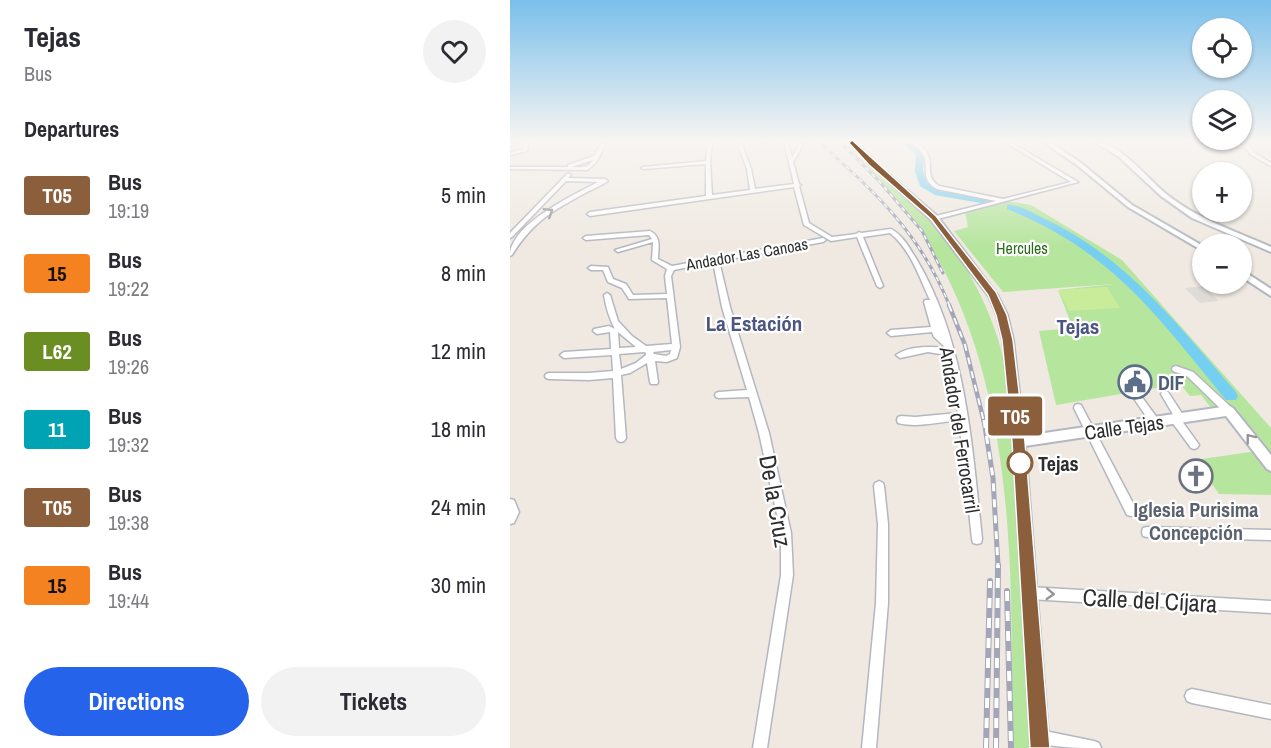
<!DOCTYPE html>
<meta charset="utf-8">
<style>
:root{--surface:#fff;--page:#f2f2f3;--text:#2b2b33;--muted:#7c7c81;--accent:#2563eb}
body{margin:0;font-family:"Archivo Narrow",sans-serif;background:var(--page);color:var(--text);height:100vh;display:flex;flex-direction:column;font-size:22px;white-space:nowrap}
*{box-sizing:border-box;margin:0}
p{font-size:20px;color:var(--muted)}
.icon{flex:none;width:33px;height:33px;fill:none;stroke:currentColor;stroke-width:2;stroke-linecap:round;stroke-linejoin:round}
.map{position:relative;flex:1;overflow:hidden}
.panel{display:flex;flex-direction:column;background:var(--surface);width:510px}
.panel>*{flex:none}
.badge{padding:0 12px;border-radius:4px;font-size:21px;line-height:39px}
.fabs{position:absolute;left:682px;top:18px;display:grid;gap:12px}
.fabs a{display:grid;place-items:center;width:60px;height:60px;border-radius:50%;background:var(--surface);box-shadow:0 2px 4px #0004;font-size:30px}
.map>.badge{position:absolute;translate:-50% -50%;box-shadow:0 0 0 3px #fff}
h2{padding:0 24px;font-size:22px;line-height:54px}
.round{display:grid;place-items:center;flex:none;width:63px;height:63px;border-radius:32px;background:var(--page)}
.summary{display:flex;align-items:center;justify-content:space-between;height:102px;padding:0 24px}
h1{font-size:28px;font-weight:700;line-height:45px}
.action{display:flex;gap:12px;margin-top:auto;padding:12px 24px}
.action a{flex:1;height:69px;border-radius:36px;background:var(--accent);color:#fff;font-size:24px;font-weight:700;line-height:69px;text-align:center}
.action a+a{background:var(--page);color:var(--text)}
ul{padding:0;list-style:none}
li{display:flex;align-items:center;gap:18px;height:78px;padding:0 24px}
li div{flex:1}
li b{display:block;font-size:22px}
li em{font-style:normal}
li .badge{min-width:66px;font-weight:700;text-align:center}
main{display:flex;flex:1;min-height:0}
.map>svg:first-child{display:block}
.green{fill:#b6e59e}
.pitch{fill:#c9ec9a}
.plaza{fill:#dfdcd8}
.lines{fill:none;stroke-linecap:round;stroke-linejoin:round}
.river{fill:#75cff0;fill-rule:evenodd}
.minor-casing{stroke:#b4b7c1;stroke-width:3}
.tertiary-casing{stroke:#b4b7c1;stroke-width:4}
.secondary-casing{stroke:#b4b7c1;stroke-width:4}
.minor{fill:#fff;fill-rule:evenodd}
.tertiary{fill:#fff;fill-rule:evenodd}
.secondary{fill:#fff;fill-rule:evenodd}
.rail-far3-casing{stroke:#a3a6b8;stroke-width:3}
.rail-far2-casing{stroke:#a3a6b8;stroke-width:4.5}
.rail-far1-casing{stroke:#a3a6b8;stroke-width:5}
.rail-casing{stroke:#a3a6b8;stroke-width:6}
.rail-far3{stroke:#fff;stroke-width:1.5;stroke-dasharray:4.5;stroke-linecap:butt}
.rail-far2{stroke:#fff;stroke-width:2;stroke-dasharray:7;stroke-linecap:butt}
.rail-far1{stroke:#fff;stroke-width:3;stroke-dasharray:8;stroke-linecap:butt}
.rail{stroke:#fff;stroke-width:4;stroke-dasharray:10;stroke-linecap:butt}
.oneway{stroke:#969696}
.line{fill:#8b5e3c;stroke:#fff;stroke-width:1.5}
.stop-dot{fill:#fff;stroke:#8b5e3c;stroke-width:3}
.labels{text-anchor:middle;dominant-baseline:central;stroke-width:4.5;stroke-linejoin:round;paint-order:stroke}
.far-park-label{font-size:16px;fill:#2c6e1b;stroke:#fff}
.far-street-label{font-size:16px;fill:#2e2e2e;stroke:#fff}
.service-label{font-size:20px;font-weight:bold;fill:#4e5e75;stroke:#fff;text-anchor:start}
.street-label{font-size:20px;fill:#2e2e2e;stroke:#fff}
.stop-label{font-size:20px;font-weight:bold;fill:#2e2e2e;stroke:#fff;text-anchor:start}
.worship-label{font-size:20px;font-weight:bold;fill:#5b616d;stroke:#fff}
.neighbourhood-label{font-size:21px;font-weight:bold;fill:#4d5680;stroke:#fff}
.near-street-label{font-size:24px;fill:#2e2e2e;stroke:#fff}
</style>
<main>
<section class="panel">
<div class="summary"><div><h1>Tejas</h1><p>Bus</p></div><a class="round"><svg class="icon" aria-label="heart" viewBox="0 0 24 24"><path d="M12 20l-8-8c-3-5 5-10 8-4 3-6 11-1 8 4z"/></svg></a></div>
<h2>Departures</h2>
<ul>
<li><span class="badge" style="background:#8b5e3c;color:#fff">T05</span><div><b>Bus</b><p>19:19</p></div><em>5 min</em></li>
<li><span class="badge" style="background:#f58220;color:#111">15</span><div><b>Bus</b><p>19:22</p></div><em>8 min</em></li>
<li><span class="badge" style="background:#6b8e23;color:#fff">L62</span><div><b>Bus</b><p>19:26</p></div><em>12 min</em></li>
<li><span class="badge" style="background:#00a3b4;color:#fff">11</span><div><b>Bus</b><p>19:32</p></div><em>18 min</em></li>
<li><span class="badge" style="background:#8b5e3c;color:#fff">T05</span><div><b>Bus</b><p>19:38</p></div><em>24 min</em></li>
<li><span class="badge" style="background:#f58220;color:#111">15</span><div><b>Bus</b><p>19:44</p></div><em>30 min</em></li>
</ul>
<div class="action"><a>Directions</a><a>Tickets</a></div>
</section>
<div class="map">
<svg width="761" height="748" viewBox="0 0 761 748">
<rect width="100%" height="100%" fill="#efe9e1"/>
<path class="green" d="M331 142H339C348 152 357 163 367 172 382 185 398 197 412 211 447 247 473 292 488 339 498 370 498 402 503 433L518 621 522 748H501C503 577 508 378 410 229 389 197 357 170 331 142Z
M496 201 521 205 612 260 761 428V495L709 494 685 460 747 451 711 409 701 408 691 395 680 396 670 384 546 405 529 331 563 328 548 290 604 284 493 292 444 231 458 227 455 212Z"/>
<path class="pitch" d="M597 287 610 308 559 311 548 290Z"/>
<path class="plaza" d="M694 286 709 301 690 303 675 288Z"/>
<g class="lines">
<path class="river" d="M391 142H400L414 154 413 171 417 183 430 191 482 199 486 202 482 205 425 195 410 186 405 171 406 155Z
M497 205C508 204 521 212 531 217 616 256 667 324 726 392L728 396 726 400H716C648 317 601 250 497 209Z"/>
<defs>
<path id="minor" d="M1 142H6L0 147V143Z
M14 142H18L17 151 0 155V153L13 149Z
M92 142H96C90 154 89 163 77 170L0 169V167H59L58 166V165L84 156ZM83 160C78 169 69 167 61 167Z
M198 142H202L200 162 202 195 240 190 237 169 227 142H231L241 169 245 189 284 184 274 142H278L282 157 287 149 288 142H292L291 149 283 162 289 184 291 185 289 186 299 223 322 237 346 234 349 232 351 233 381 229C393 235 400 249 407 260 456 343 462 445 472 539L471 543 467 544 463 543 462 539 449 420C429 422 407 428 388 423L387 420 388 417 391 416 405 417 448 413 436 355 418 352 390 358 386 355C398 346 420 346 435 348L434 346 424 337 422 332 381 336 377 333 381 330 421 327 414 302 415 300H420L419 298C409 276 400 249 380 233L353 237 373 286 370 288 367 286 347 237 321 241 294 225 284 187 80 216 77 214 80 212 196 196V164L133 169 131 168 133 167 196 161Z
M401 142H406C409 145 415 149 417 153 424 165 414 176 429 186L493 199 561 182 495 142H500L568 182 424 220 421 218 422 217 486 201 427 189C408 179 421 166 412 153 410 149 404 145 401 142Z
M718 142C723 142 727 145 733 145L731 142H736L745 153 761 163V166L741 155 735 147H724Z
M58 173 61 175 58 178 95 179 98 181C89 187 78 191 68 197 38 213 20 226 2 255L0 256C0 224 64 195 88 182L56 181 2 237 0 238V233Z
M140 231C152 237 148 248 148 259L162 266 313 238 316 240 313 242 209 261 220 307 259 433 281 533 283 575 257 748H243L271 575V533L249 433 239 397 209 398 206 397 205 395 206 393 209 392 237 390 212 307 203 262 164 270 161 276 170 347 167 358 157 362 145 361 148 382 147 384H141L140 382 137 363 120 373 111 375 116 438 114 441 111 442 108 441 106 438 103 378 79 380 39 379 36 378 35 376 36 374 39 373H79L103 371 102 355 54 358 50 355 54 352 101 349 100 332 87 334 83 331 84 329 99 326 105 329C99 318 96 307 94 295L97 293 100 295 108 321 122 336 136 346 162 344 157 298 119 299 112 288 98 282 93 270H81L78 268 81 266 98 267 103 279 116 284 123 295 157 294 155 276 157 269 142 260 143 242 108 252 105 250 142 239 139 235 76 240 73 238 76 236ZM108 332 126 347 109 348ZM161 350 160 354 156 356 144 354 143 352ZM134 352 136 353V355L126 363 111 369 109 354Z
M666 366 683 372 722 408 723 411 722 414 719 415 716 414 677 376 663 371 662 369 663 367Z
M655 391 658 392 673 415 674 418 672 421 687 442 689 445 687 448 684 449 681 448 662 422 661 419 664 416 651 394 652 392Z
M628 394 631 396 648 419 650 422 648 425 645 426 642 425 625 400 624 398 625 396Z
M568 404 571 405 625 507 626 511 625 515 621 516 617 515 564 408 565 405Z
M369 481 373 483 374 486 378 524V603L366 748H352L366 603 368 524 364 486 365 483Z
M0 499 4 500 9 512 4 523 0 524Z
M637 527 761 530V540L637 537 633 536 632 532 633 528Z
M519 587 761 601V613L519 599 515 597 513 593 515 589Z
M682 689 761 705V719L682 703 677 701 675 696 677 691Z
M530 730 584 741 589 743 591 748C569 748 546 748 525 742L523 737 525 732Z"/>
<path id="tertiary" d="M339 142H345L364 162 427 216 487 295 497 315 503 340 514 436 719 406 723 408 761 455V471L757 469 716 416 515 446 539 748H521L503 442 493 340 487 315 479 296 421 220 360 164Z
M533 142H540L571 163 622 205 693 246V251L618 207 567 165Z
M732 270 761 289V296L732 277Z"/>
<path id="secondary" d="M585 142C609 142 637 178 655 193 685 218 725 231 761 247V252L682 218 651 196 609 157Z"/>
</defs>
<use href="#minor" class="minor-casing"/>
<use href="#tertiary" class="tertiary-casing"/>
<use href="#secondary" class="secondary-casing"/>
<use href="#minor" class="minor"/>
<use href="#tertiary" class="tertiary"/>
<use href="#secondary" class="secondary"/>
<defs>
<path id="rail-far3" d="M309 142C366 193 411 234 440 307
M330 142 369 181 412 231 433 273"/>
<path id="rail-far2" d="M439 305 455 345 474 422"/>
<path id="rail-far1" d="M474 420 483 478 488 566"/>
<path id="rail" d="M497 591 501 748
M476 748 480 581
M486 748 488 565"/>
</defs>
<use href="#rail-far3" class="rail-far3-casing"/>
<use href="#rail-far2" class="rail-far2-casing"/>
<use href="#rail-far1" class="rail-far1-casing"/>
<use href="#rail" class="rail-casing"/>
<use href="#rail-far3" class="rail-far3"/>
<use href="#rail-far2" class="rail-far2"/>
<use href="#rail-far1" class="rail-far1"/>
<use href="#rail" class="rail"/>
</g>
<defs><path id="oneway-chevron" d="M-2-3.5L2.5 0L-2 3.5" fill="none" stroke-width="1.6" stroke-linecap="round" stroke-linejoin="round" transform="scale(1.5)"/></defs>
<g class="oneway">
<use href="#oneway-chevron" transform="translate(39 212) rotate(-32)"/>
<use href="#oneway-chevron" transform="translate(740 438) rotate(-128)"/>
<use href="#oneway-chevron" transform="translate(540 594) rotate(3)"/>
</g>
<linearGradient id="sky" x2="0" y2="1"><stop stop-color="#7abfeb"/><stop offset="0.57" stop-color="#f8f5f2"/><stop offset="1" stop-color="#f8f5f2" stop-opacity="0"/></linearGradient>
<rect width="761" height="247" fill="url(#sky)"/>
<path class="line" d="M342 140 426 216 486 292 497 315 503 340 515 442 540 748H520L502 442 492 340 486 315 478 295 421 219 359 165 339 143Z"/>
<defs>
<symbol id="civic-ring" viewBox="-11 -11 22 22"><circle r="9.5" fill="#fff" stroke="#5c6f8a" stroke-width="1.5"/><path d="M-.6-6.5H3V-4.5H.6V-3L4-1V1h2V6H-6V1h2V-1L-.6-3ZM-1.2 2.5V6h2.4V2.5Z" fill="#5c6f8a"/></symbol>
<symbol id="church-ring" viewBox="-11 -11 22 22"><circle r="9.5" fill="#fff" stroke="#6b7280" stroke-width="1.5"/><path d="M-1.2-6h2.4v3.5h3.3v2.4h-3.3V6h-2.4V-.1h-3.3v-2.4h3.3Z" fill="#6b7280"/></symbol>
</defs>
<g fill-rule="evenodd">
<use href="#civic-ring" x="606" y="363" width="38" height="38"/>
<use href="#church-ring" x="667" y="457" width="38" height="38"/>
</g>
<circle class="stop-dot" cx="510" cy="463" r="12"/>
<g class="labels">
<g class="far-park-label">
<text x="512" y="248">Hercules</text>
</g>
<g class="far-street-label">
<text transform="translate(237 254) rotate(-10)">Andador Las Canoas</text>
</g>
<g class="service-label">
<text x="648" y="382">DIF</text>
</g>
<g class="street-label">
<text transform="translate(614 427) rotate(-8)">Calle Tejas</text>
<text transform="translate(450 430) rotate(81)">Andador del Ferrocarril</text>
</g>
<g class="stop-label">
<text x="528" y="463">Tejas</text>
</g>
<g class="worship-label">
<text x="686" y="509">Iglesia Purisima<tspan x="686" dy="23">Concepción</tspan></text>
</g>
<g class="neighbourhood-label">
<text x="244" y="323">La Estación</text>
<text x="568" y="326">Tejas</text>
</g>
<g class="near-street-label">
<text transform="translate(266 501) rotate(80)">De la Cruz</text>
<text transform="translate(640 600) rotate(3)">Calle del Cíjara</text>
</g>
</g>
</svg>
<div class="fabs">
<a><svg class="icon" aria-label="locate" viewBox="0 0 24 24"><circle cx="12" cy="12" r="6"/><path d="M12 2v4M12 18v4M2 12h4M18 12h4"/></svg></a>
<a><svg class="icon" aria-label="layers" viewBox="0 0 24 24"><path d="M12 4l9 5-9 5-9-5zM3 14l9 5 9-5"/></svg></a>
<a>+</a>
<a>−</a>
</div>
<b class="badge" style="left:505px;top:416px;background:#8b5e3c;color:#fff">T05</b>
</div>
</main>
